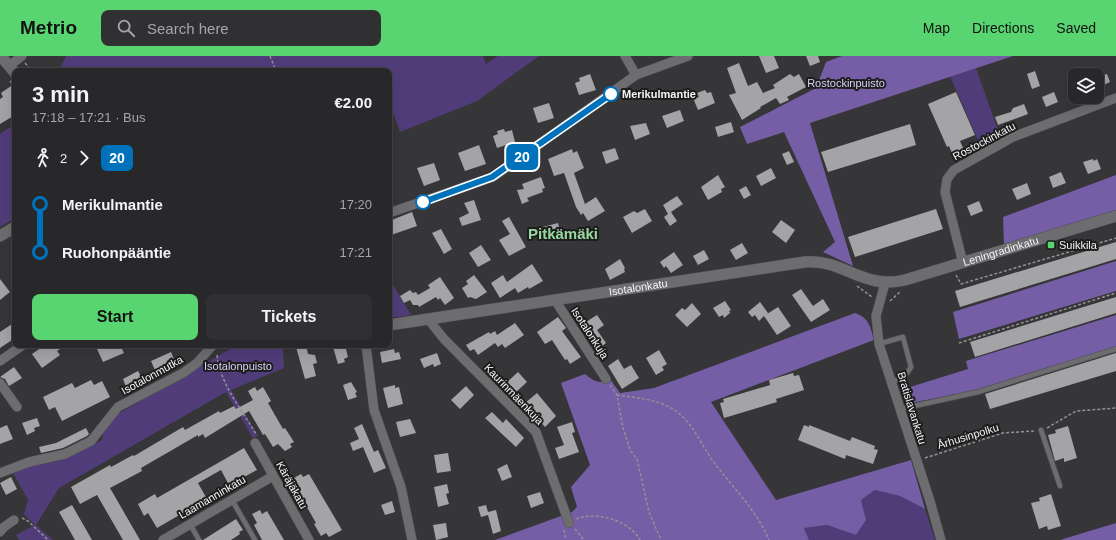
<!DOCTYPE html>
<meta charset="utf-8">
<style>
:root{--surface:#28282a;--page:#303032;--text:#f1f3f6;--muted:#a5a6a8;--line:#444447;--accent:#58d570}
body{margin:0;font-family:Helvetica,sans-serif;background:var(--page);color:var(--text);height:100vh;display:flex;flex-direction:column;font-size:15px;white-space:nowrap}
*{box-sizing:border-box;margin:0}
p{font-size:13px;color:var(--muted)}
.icon{flex:none;width:22px;height:22px;fill:none;stroke:currentColor;stroke-width:2;stroke-linecap:round;stroke-linejoin:round}
.map{position:relative;flex:1;overflow:hidden}
.side{position:absolute;left:12px;top:12px;width:380px;height:280px;display:flex;flex-direction:column;background:var(--surface);border-radius:8px;box-shadow:0 4px 16px #0002,0 0 0 1px var(--line)}
.side>*{flex:none}
.badge{padding:0 8px;border-radius:6px;font-size:14px;line-height:26px}
.controls{position:absolute;left:1068px;top:12px;display:grid;gap:8px}
.controls a{display:grid;place-items:center;width:36px;height:36px;border-radius:8px;background:var(--surface);box-shadow:0 4px 16px #0002,0 0 0 1px var(--line);font-size:20px}
.map>.badge{position:absolute;translate:-50% -50%;box-shadow:0 0 0 2px #fff}
.legs{display:flex;align-items:center;gap:6px;height:44px;padding:0 20px;font-size:13px}
.legs p{margin-inline-start:auto}
.headline{display:flex;align-items:center;justify-content:space-between;height:68px;padding:0 20px}
h1{font-size:22px;font-weight:700;line-height:30px}
.button{display:flex;gap:8px;margin-top:auto;padding:8px 20px}
.button a{flex:1;height:46px;border-radius:8px;background:var(--accent);color:#111;font-size:16px;font-weight:700;line-height:46px;text-align:center}
.button a+a{background:var(--page);color:var(--text)}
ul{padding:0 20px;list-style:none}
li{display:flex;align-items:center;gap:14px;height:48px;font-size:15px}
li i{display:grid;place-items:center;width:6px;height:100%;margin:0 5px;background:currentColor}
li i::after{content:'';width:10px;height:10px;margin:-5px;border:3px solid;border-radius:50%;background:var(--surface)}
li p{margin-inline-start:auto}
li:first-child i{background:linear-gradient(#0000 50%,currentColor 0)}
li:last-child i{background:linear-gradient(currentColor 50%,#0000 0)}
header{display:flex;align-items:center;gap:24px;box-sizing:border-box;height:56px;padding:0 20px;background:var(--accent);color:#111}
header strong{font-size:19px}
nav{display:flex;gap:22px;margin-inline-start:auto;font-size:14px}
.search{width:280px;height:36px;background:var(--page);display:flex;align-items:center;gap:10px;box-sizing:border-box;padding:0 14px;border-radius:8px;color:var(--muted);font-size:15px}
.map>svg:first-child{display:block}
.green{fill:#513c7a}
.forest{fill:#755ea5}
.building{fill:#a4a4a7}
.lines{fill:none;stroke-linecap:round;stroke-linejoin:round}
.service-casing{stroke:#515153;stroke-width:6}
.minor-casing{stroke:#515153;stroke-width:10}
.tertiary-casing{stroke:#515153;stroke-width:12}
.path{stroke:#929193;stroke-width:1.5;stroke-dasharray:3 2;stroke-linecap:butt}
.service{stroke:#6d6c6f;stroke-width:4.5}
.minor{stroke:#6d6c6f;stroke-width:9}
.tertiary{stroke:#6d6c6f;stroke-width:11}
.line-1-casing{stroke:#fff;stroke-width:9}
.line-1{stroke:#0072bc;stroke-width:6}
.stop-1-dot{fill:#fff;stroke:#0072bc;stroke-width:2}
.poi-dot{fill:#58d570;stroke:#1d1d1e;stroke-width:1.5}
.labels{text-anchor:middle;dominant-baseline:central;stroke-width:4;stroke-linejoin:round;paint-order:stroke}
.park-label{font-size:11px;fill:#dbd0f8;stroke:#1d1d1e}
.stop-label{font-size:11px;font-weight:bold;fill:#f5f4f6;stroke:#1d1d1e;text-anchor:start}
.street-label{font-size:11px;fill:#f5f4f6;stroke:#1d1d1e}
.poi-label{font-size:11px;fill:#f5f4f6;stroke:#1d1d1e;text-anchor:start}
.district-label{font-size:15px;font-weight:bold;fill:#99d7a0;stroke:#1d1d1e}
</style>
<header>
<strong>Metrio</strong>
<div class="search"><svg class="icon" aria-label="search" viewBox="0 0 24 24"><circle cx="10" cy="10" r="6"/><path d="M15 15l6 6"/></svg>Search here</div>
<nav><a>Map</a><a>Directions</a><a>Saved</a></nav>
</header>
<div class="map">
<svg width="1116" height="484" viewBox="0 0 1116 484">
<rect width="100%" height="100%" fill="#363538"/>
<path class="green" d="M66 0H483L486 8 498 0H539L477 45 400 76 389 46V15H59Z
M976 12 1000 80 981 91 950 20Z
M15 68V162L0 171V78Z
M389 222 411 259 389 262Z
M237 289H283L284 312 231 334 258 380 253 382 226 336 59 432 36 469 53 484H19L16 479 35 469 24 458 28 444 11 413 59 405 102 384 103 376 118 358Z
M875 434 900 440 925 453 935 484H809L804 472 827 469 856 479 866 464 861 444Z"/>
<path class="forest" d="M842 0H1013L810 67 853 210 823 196 835 186 784 76 747 88 740 71 816 32 826 6Z
M1116 119V154L1004 189 1003 161Z
M1116 205V235L959 283 953 256Z
M855 257C869 262 870 270 874 284L711 346 776 444 911 404 925 453 900 440 875 434 861 444 866 464 856 479 827 469 804 472 809 484H495L572 456 577 451 571 431 590 409 561 327 585 318C594 325 599 329 610 323L620 337 654 332Z
M1116 259V291L972 335 911 347 907 332 968 313 966 305Z
M1116 467V484H1060Z"/>
<path class="building" d="M759 0H774L779 12 766 17Z
M806 0H818L820 6 810 10Z
M739 7 748 30 757 26 763 37 775 32 773 29 790 18 794 21 799 18 806 31 787 41 789 44 780 48 776 42 760 51 761 52 742 64 729 39 736 37 727 12Z
M1035 15 1040 30 1032 33 1027 18Z
M590 18 596 34 579 39 575 27 580 25 579 22Z
M1107 18 1110 26 1097 32V21Z
M11 30 15 37V59L0 68V43L3 41 1 37Z
M705 34 707 37 711 36 715 47 698 54 693 42 699 41 697 37Z
M956 36 975 79 960 85 966 99 955 104 949 90 947 91 928 48Z
M1054 36 1058 46 1046 51 1042 41Z
M549 47 554 62 538 67 533 52Z
M1024 48 1028 58 998 69 995 61 1011 56 1013 52Z
M680 54 684 65 667 72 662 60Z
M731 66 734 76 718 81 715 71Z
M646 67 650 78 635 84 630 70Z
M910 68 916 89 828 116 821 96Z
M504 73 505 76 512 74 515 86 497 92 493 80 498 78 497 75Z
M479 89 486 108 465 115 458 97Z
M615 92 619 103 606 108 602 96Z
M572 93 573 97 577 95 584 112 574 117 585 148 596 141 605 155 588 165 583 157 581 159 576 151 564 117 554 120 548 103Z
M789 95 794 106 787 109 782 98Z
M1093 103 1094 105 1097 103 1101 113 1088 118 1083 106Z
M434 107 440 124 424 130 417 112Z
M771 112 776 122 761 130 756 120Z
M1061 116 1066 127 1053 132 1049 121Z
M718 119 725 131 721 133 722 136 708 144 701 131Z
M541 121 545 132 542 133 543 136 527 142 529 145 522 148 517 134 524 133 522 128Z
M1027 127 1031 138 1017 144 1012 133Z
M746 130 751 139 744 143 739 134Z
M677 140 683 148 671 156 677 165 670 170 664 161 668 158 663 149Z
M474 144 481 164 462 170 459 162 469 157 464 147Z
M979 145 983 155 971 160 967 150Z
M645 153 652 165 632 177 623 161 634 155 637 157Z
M936 153 943 173 855 201 848 181Z
M412 156 417 170 391 179 389 165Z
M509 161 526 191 509 200 499 184 510 178 502 165Z
M781 164 795 174 786 187 772 176Z
M558 167 561 179 543 184 539 172Z
M441 173 452 193 444 198 432 177Z
M1116 186V203L960 251 955 235Z
M742 187 748 197 736 204 730 194Z
M481 189 491 204 478 211 469 197Z
M704 194 709 203 698 209 693 200Z
M674 196 683 209 671 217 666 210 664 212 660 206Z
M620 203 625 212 624 213 625 216 610 224 605 213Z
M532 208 543 225 529 233 528 231 518 237 515 232 500 242 491 227 503 219 507 226Z
M474 219 487 236 476 243 470 241 468 242 462 232 468 228 466 225Z
M440 221 454 242 445 249 440 242 438 244 436 241 419 251 418 249H413L410 244 404 247 400 240 410 234 413 237 416 236 418 239 430 232 428 229Z
M0 223 10 236 0 244Z
M801 233 813 250 823 243 830 254 811 266 792 239Z
M1116 241V257L975 301 970 286Z
M725 245 731 254 729 255 730 257 724 262 723 259 719 261 713 252Z
M760 246 768 257 767 258 778 251 791 270 777 279 764 260 759 265 755 259 752 261 748 256Z
M692 247 701 258 687 271 675 259 682 252 685 254Z
M597 259 604 269 597 274 606 287 597 294 581 269Z
M558 261 566 272 562 275 581 301 570 308 567 303 565 304 552 284 545 288 537 276Z
M15 266V282L0 292V276Z
M515 267 524 279 505 292 502 288 498 291 495 287 478 299 474 293 470 295 466 289 489 276 490 278 495 275 497 279Z
M45 289H66L57 295 60 299 42 312 32 298Z
M105 289H120L124 297 103 306 97 293Z
M306 289 308 298 315 299 317 307 313 308 316 320 305 323 296 291Z
M340 289H345L348 301 344 303 345 306 338 308 333 291Z
M394 293 395 297 399 296 401 303 382 307 380 296Z
M659 294 667 308 662 311 664 314 656 319 646 302Z
M171 296 176 308 173 309 174 311 157 319 151 305Z
M437 297 441 308 434 311 433 308 424 312 420 303Z
M1116 297V315L990 353 985 338Z
M618 303 624 313 631 309 639 322 622 333 608 310Z
M14 311 22 322 9 330 5 323 0 321Z
M138 315 142 322 126 331 123 323Z
M518 316 527 326 515 337 506 327Z
M793 317 794 320 799 319 804 334 776 343 777 346 724 362 720 347 724 346 723 343 770 329 769 324Z
M91 324 94 329 102 325 110 341 62 365 55 351 49 354 43 341 72 327 75 332Z
M351 326 357 336 355 337 357 341 348 344 343 329Z
M395 329V332L399 331 403 348 388 352 383 332Z
M466 330 474 339 460 353 451 344Z
M255 331 257 335 263 331 271 345 268 347 283 373 285 372 294 386 290 388 292 391 285 395 278 388 273 391 265 378 263 379 249 355 205 382 203 378 198 381V379L141 412 142 415 110 432 140 484H123L97 439 80 448 71 431 110 409 111 411 133 399 134 400 183 371 185 374 219 355 220 357 234 350 236 353 253 344 248 335Z
M537 337 556 360 545 371 524 348Z
M492 356 503 367 506 363 524 382 516 391 485 362Z
M37 362 40 370 34 372 35 375 27 379 22 367Z
M410 363 416 377 400 381 396 366Z
M572 366 575 376 572 377 579 396 559 403 555 392 564 389 557 371Z
M362 368 374 396 378 394 386 412 374 417 363 391 353 395 350 387 359 383 354 372Z
M7 369 13 383 0 388V372Z
M804 369 809 371V369L850 385 852 381 875 390 874 393 878 394 873 408 846 399 845 403 798 384Z
M1068 370 1077 402 1064 406V402L1055 405 1048 379 1056 377 1055 374Z
M86 372 89 378 87 380 63 392 41 397 39 391 56 387Z
M244 392 257 414 229 429 221 414 198 427 207 443 157 472 148 457 144 460 138 448 155 438 157 442Z
M448 397 451 415 437 417 434 399Z
M507 408 512 421 502 425 497 413Z
M301 418 303 421 309 418 342 474 329 481 326 477 321 480 314 468 316 467 296 432 299 430 294 422Z
M11 421 17 433 6 439 0 427Z
M447 428 449 437 446 438 449 448 438 451 434 431Z
M540 436 544 447 531 452 527 440Z
M1051 438 1061 470 1048 474 1047 470 1039 473 1031 447 1040 445 1039 442Z
M392 445 395 456 385 459 381 449Z
M72 449 92 484H75L59 456Z
M486 449 488 456 496 454 501 475 493 478 488 459 481 461 478 451Z
M260 454 262 458 267 455 284 484H262L254 469 257 467 252 458Z
M236 463 243 474 239 476 240 478 231 484H203Z
M446 467 448 481 436 484 433 469Z"/>
<g class="lines">
<defs>
<path id="service" d="M879 288 903 281 911 311 905 320 892 326
M900 353 978 336 1116 293
M1041 374 1060 430
M232 444 255 484
M190 468 199 484"/>
<path id="minor" d="M625 0 636 19
M9 10 22 0
M389 157 493 121 636 19 688 0
M963 207 945 136 947 123 954 114 1013 81 1116 42
M885 227 876 260 879 288 930 445 941 484
M555 244 606 323
M428 263 444 283 536 376 569 467
M366 289 374 354 401 431 412 484
M0 305 23 289
M0 327 17 351
M255 387 309 484
M0 417 29 406 65 398 91 385 118 351 183 317 197 307 213 289
M0 476 4 471 14 464
M163 484 273 420"/>
<g id="tertiary">
<path d="M1 0 15 17"/>
<path d="M0 180 15 171"/>
<path id="s1" d="M389 269 805 206C836 204 850 220 877 225 887 227 896 226 905 224L1116 160"/>
</g>
</defs>
<use href="#service" class="service-casing"/>
<use href="#minor" class="minor-casing"/>
<use href="#tertiary" class="tertiary-casing"/>
<path class="path" d="M270 0 276 15
M25 7 32 15
M10 25 15 31
M956 219 961 228 1116 182
M857 230 872 241
M890 245 900 236
M959 287 1116 237
M217 299C221 330 241 352 256 378
M610 329 617 339 623 372 630 394 637 403 649 456 661 484
M617 339C637 342 660 343 677 356 694 368 701 389 713 405 732 431 756 453 769 484
M1047 372 1076 355 1116 352
M925 402 1003 377 1035 375
M22 462 28 465 48 484
M576 463C597 455 629 464 640 484
M575 473 584 484
M564 474 566 484"/>
<use href="#service" class="service"/>
<use href="#minor" class="minor"/>
<use href="#tertiary" class="tertiary"/>
</g>
<g class="lines">
<defs>
<path id="line-1" d="M423 146 492 121 611 38"/>
</defs>
<use href="#line-1" class="line-1-casing"/>
<use href="#line-1" class="line-1"/>
</g>
<g class="stop-1-dot">
<circle cx="611" cy="38" r="7"/>
<circle cx="423" cy="146" r="7"/>
</g>
<rect class="poi-dot" x="1047" y="185" width="8" height="8" rx="2"/>
<g class="labels">
<g class="park-label">
<text x="846" y="27">Rostockinpuisto</text>
<text x="238" y="310">Isotalonpuisto</text>
</g>
<g class="stop-label">
<text x="622" y="38">Merikulmantie</text>
</g>
<g class="street-label">
<text transform="translate(984 85) rotate(-28)">Rostockinkatu</text>
<text stroke="none"><textPath href="#s1" startOffset="624">Leningradinkatu</textPath></text>
<text stroke="none"><textPath href="#s1" startOffset="252">Isotalonkatu</textPath></text>
<text transform="translate(590 277) rotate(57)">Isotalonkuja</text>
<text transform="translate(152 319) rotate(-29)">Isotalonmutka</text>
<text transform="translate(514 338) rotate(46)">Kaurinmäenkuja</text>
<text transform="translate(912 352) rotate(73)">Bratislavankatu</text>
<text transform="translate(968 380) rotate(-17)">Århusinpolku</text>
<text transform="translate(292 429) rotate(61)">Käräjäkatu</text>
<text transform="translate(212 441) rotate(-30)">Laamanninkatu</text>
</g>
<g class="poi-label">
<text x="1059" y="189">Suikkila</text>
</g>
<g class="district-label">
<text x="563" y="177">Pitkämäki</text>
</g>
</g>
</svg>
<div class="controls">
<a><svg class="icon" aria-label="layers" viewBox="0 0 24 24"><path d="M12 4l9 5-9 5-9-5zM3 14l9 5 9-5"/></svg></a>
</div>
<b class="badge" style="left:522px;top:101px;background:#0072bc;color:#fff">20</b>
<section class="side">
<div class="headline"><div><h1>3 min</h1><p>17:18 – 17:21 · Bus</p></div><b>€2.00</b></div>
<div class="legs"><svg class="icon" aria-label="walk" viewBox="0 0 24 24"><circle cx="13" cy="4" r="2"/><path d="M13 8l-2 6 4 7M11 14l-3 7M7 12l3-4h3l4 4"/></svg>2<svg class="icon" aria-label="forward" viewBox="0 0 24 24"><path d="M9 5l7 7-7 7"/></svg><b class="badge" style="background:#0072bc;color:#fff">20</b></div>
<ul>
<li><i style="color:#0072bc"></i><b>Merikulmantie</b><p>17:20</p></li>
<li><i style="color:#0072bc"></i><b>Ruohonpääntie</b><p>17:21</p></li>
</ul>
<div class="button"><a>Start</a><a>Tickets</a></div>
</section>
</div>
